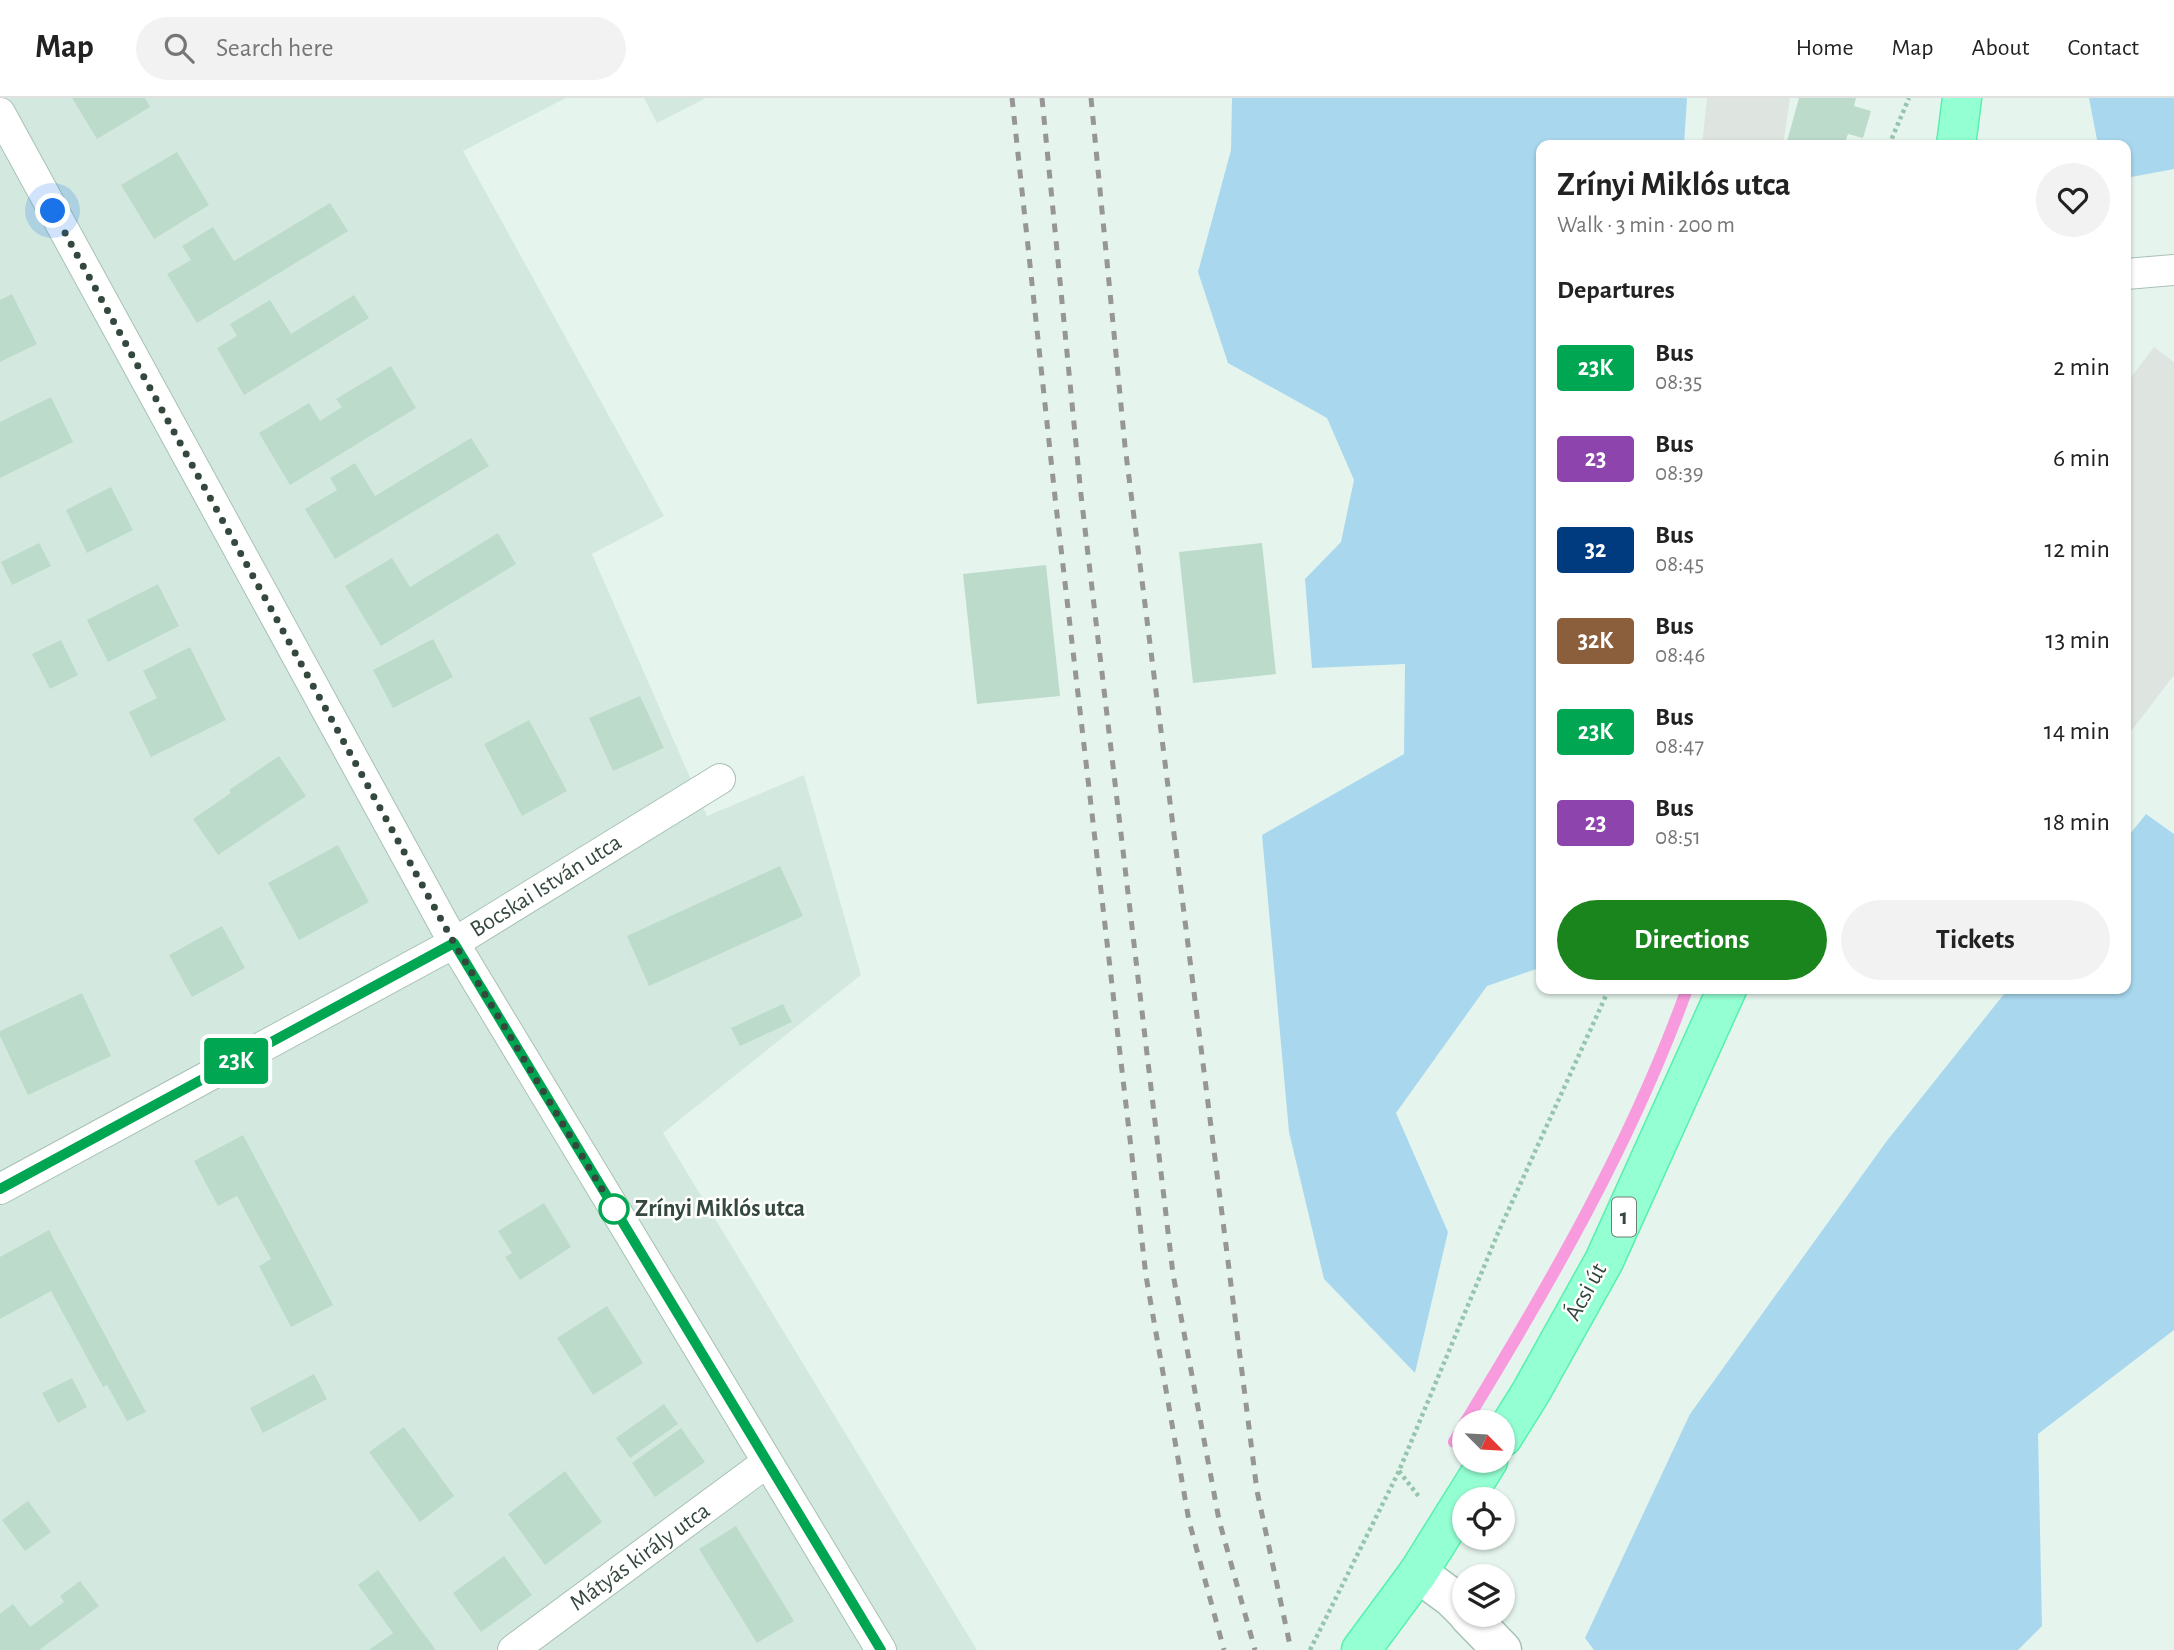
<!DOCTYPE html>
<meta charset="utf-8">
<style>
:root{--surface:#fff;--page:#f2f2f2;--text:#222;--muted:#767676;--line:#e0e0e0;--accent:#1b851d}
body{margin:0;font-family:"Alegreya Sans",sans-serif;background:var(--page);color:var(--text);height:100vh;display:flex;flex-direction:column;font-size:26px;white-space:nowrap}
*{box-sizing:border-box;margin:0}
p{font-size:23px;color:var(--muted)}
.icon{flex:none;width:38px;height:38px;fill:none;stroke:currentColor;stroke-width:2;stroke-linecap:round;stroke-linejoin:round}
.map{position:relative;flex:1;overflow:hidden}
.details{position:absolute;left:1536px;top:42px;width:595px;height:854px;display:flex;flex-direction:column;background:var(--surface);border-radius:14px;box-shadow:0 2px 5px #0004}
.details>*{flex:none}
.badge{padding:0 14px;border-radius:5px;font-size:24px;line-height:46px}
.needle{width:46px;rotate:114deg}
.tools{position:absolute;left:1452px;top:1312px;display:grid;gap:14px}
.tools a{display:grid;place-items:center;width:63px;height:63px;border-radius:50%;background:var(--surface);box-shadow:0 2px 5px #0004;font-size:35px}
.you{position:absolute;width:35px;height:35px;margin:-18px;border:5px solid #fff;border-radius:50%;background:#1a73e8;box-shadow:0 0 0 10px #1a73e833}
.map>.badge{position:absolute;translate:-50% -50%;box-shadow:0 0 0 4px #fff}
h2{padding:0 21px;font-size:26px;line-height:63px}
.round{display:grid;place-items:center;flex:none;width:74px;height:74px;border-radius:37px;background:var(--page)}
.head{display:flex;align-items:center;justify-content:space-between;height:119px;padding:0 21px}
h1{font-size:33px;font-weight:600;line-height:52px}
.cta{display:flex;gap:14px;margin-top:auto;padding:14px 21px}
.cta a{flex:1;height:80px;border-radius:42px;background:var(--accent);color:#fff;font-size:28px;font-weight:600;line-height:80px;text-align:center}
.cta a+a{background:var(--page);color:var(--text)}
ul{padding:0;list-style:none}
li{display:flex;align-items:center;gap:21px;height:91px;padding:0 21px}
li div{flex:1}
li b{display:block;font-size:26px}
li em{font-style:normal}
li .badge{min-width:77px;font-weight:700;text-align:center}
header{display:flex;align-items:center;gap:42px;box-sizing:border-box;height:98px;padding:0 35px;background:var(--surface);border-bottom:2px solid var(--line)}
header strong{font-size:33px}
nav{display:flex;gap:38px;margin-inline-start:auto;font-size:24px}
.search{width:490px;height:63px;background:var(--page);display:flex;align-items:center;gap:18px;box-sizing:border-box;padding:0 24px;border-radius:38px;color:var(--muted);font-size:26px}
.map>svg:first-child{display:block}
.residential{fill:#d3e9df}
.green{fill:#a9d8ee}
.parking{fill:#dee5e1}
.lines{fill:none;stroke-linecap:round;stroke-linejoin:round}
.stream{stroke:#f89ade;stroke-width:12}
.building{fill:#bcdbcb}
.minor-casing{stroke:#a7c1b4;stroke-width:32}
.tertiary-casing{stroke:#a7c1b4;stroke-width:41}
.primary-casing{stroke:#57f1ae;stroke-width:41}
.path{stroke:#96c5ae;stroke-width:4.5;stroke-dasharray:3.5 3.5;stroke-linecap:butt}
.minor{stroke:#fff;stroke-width:30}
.tertiary{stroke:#fff;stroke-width:38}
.primary{stroke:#94ffd2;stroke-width:38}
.rail{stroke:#969696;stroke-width:5;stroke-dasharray:9 9;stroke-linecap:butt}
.line-casing{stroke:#fff;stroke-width:16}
.line{stroke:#00a651;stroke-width:10}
.walk{stroke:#34483d;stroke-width:7;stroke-dasharray:0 12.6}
.stop-dot{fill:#fff;stroke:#00a651;stroke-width:3.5}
.labels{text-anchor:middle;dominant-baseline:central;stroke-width:5;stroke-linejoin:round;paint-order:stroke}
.shield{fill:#fff;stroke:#717f77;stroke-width:2}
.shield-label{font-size:23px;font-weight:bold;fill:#34483d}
.street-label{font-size:24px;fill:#34483d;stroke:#fff}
.stop-label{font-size:24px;font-weight:bold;fill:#34483d;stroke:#fff;text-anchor:start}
</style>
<header>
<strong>Map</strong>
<div class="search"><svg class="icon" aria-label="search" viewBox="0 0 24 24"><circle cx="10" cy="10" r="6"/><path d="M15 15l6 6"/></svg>Search here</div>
<nav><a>Home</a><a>Map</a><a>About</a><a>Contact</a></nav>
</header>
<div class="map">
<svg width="2174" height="1552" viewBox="0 0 2174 1552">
<rect width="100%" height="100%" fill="#e5f5ee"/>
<path class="residential" d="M0 0H566L463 53 664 418 592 456 707 718 804 677 861 877 663 1035 977 1552H0Z
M644 0H706L657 25Z"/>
<path class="green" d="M1232 0H1687L1684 47H1542V869L1487 888 1396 1015 1448 1134 1415 1275 1324 1181 1289 1034 1262 737 1404 656 1405 566 1312 570 1305 481 1341 444 1354 382 1327 320 1228 265 1198 174 1231 52Z
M2089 0H2174V71L2126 80V47H2098Z
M2146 716 2174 736V1232L2038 1336 2042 1528 2018 1552H1594L1585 1540 1690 1316 1886 1044 2008 891H2126V741Z"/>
<path class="parking" d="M1707 0H1790L1783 47H1702Z
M2154 249 2174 264V577L2126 640V286Z"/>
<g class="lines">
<path class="stream" d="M1465 1325C1550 1186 1632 1044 1687 891
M1454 1344 1465 1326"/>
</g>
<path class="building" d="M72 0H145L150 9 97 41Z
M1799 0H1856L1854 8 1871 13 1863 40 1848 36 1844 47H1786Z
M177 54 209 107 154 141 121 87Z
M330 105 348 133 197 225 167 176 191 162 182 148 213 129 234 163Z
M12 196 37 246 0 264V202Z
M354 197 369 220 244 297 217 250 237 238 230 226 270 202 291 236Z
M391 268 416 310 290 387 259 335 309 305 320 323 342 309 336 301Z
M51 299 73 344 0 380V324Z
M471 340 489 368 335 461 305 411 337 392 330 380 355 365 375 398Z
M111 389 133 432 87 455 66 412Z
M498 435 516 466 381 548 345 488 392 460 410 489Z
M39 445 51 468 12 487 1 464Z
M1262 445 1276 576 1193 585 1179 454Z
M1046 467 1060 598 977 606 963 476Z
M158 486 179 528 108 564 87 522Z
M433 541 453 579 393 610 373 572Z
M61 542 78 577 50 591 32 556Z
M190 549 226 622 151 659 129 614 157 600 143 573Z
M640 598 664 650 613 673 589 620Z
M529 622 567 693 522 718 484 646Z
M279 658 306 698 218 757 193 721 231 695 229 692Z
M338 747 369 804 299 842 268 785Z
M780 768 803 818 649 888 627 838Z
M222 828 245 870 192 899 169 857Z
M82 895 111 958 28 997 0 938V933Z
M783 906 792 924 740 948 731 930Z
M243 1037 333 1207 291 1229 259 1168 271 1161 237 1098 218 1108 194 1063Z
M544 1105 571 1149 520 1182 505 1159 512 1155 498 1133Z
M49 1132 146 1314 127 1323 107 1287 103 1289 51 1193 0 1221V1159Z
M607 1208 643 1265 593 1297 557 1240Z
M314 1276 327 1301 263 1335 250 1310Z
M72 1280 87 1309 58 1325 42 1295Z
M664 1306 678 1326 630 1360 616 1340Z
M404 1329 454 1398 420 1424 369 1354Z
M681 1330 705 1364 655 1399 632 1365Z
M565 1373 602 1424 545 1467 508 1416Z
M28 1403 51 1434 25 1453 2 1422Z
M736 1428 794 1523 757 1545 699 1451Z
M504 1458 532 1497 481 1534 453 1495Z
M378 1472 412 1520 436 1552H369L393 1535 358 1487Z
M80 1483 99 1508 39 1552H0V1516L13 1506 30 1529 64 1504 60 1498Z"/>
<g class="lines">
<defs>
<path id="minor" d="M0 15 454 845 881 1552
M2126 176 2174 172
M0 1091 454 845 720 681
M513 1552 766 1365"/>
<path id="tertiary" d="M1418 1475 1452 1500 1465 1513
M1468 1517 1502 1552"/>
<path id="primary" d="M1956 47 1962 0
M1503 1339 1531 1294 1604 1163 1727 891
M1361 1552 1418 1475 1488 1363"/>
</defs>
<use href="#minor" class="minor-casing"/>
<use href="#tertiary" class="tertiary-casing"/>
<use href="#primary" class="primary-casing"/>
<path class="path" d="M1889 47 1909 0
M1399 1373 1420 1400
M1310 1552 1399 1373 1498 1135 1609 891"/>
<use href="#minor" class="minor"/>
<use href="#tertiary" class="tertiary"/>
<use href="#primary" class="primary"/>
<path class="rail" d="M1012 0 1055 399 1146 1178 1189 1423 1224 1552
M1042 0 1081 397 1173 1176 1219 1422 1255 1552
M1091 0 1125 348 1243 1282 1257 1393 1291 1552"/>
</g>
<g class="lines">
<defs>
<path id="line" d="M0 1091 454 845 881 1552"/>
</defs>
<use href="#line" class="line-casing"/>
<use href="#line" class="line"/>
<path class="walk" d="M53 113 454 845 614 1111"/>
</g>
<circle class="stop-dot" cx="614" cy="1111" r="14"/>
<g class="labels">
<rect class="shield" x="1612" y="1099.5" width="24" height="39" rx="5"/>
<g class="shield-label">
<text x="1624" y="1119">1</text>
</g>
<g class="street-label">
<text transform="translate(546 788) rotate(-32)">Bocskai István utca</text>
<text transform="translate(1586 1194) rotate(-61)">Ácsi út</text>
<text transform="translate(640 1459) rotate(-36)">Mátyás király utca</text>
</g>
<g class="stop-label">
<text x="635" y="1111">Zrínyi Miklós utca</text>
</g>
</g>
</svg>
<div class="tools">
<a><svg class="needle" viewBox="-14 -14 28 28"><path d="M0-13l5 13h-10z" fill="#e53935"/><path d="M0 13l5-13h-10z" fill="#767676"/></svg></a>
<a><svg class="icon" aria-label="locate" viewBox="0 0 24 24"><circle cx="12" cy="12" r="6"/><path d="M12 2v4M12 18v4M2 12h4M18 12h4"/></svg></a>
<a><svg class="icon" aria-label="layers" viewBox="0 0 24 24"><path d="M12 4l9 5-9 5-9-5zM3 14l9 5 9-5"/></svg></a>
</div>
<div class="you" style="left:53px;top:113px"></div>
<b class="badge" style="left:236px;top:963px;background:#00a651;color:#fff">23K</b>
<section class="details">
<div class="head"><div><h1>Zrínyi Miklós utca</h1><p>Walk · 3 min · 200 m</p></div><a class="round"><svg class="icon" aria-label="heart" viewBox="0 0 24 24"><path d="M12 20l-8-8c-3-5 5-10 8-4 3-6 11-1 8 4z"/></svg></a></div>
<h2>Departures</h2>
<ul>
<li><span class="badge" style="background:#00a651;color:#fff">23K</span><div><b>Bus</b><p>08:35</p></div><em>2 min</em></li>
<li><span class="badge" style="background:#8e44ad;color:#fff">23</span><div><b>Bus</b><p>08:39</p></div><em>6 min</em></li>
<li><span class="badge" style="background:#003b80;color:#fff">32</span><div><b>Bus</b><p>08:45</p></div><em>12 min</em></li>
<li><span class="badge" style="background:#8b5e3c;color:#fff">32K</span><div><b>Bus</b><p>08:46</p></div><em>13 min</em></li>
<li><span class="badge" style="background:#00a651;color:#fff">23K</span><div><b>Bus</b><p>08:47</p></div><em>14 min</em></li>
<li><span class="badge" style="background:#8e44ad;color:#fff">23</span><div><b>Bus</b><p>08:51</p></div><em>18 min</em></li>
</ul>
<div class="cta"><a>Directions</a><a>Tickets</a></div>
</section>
</div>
